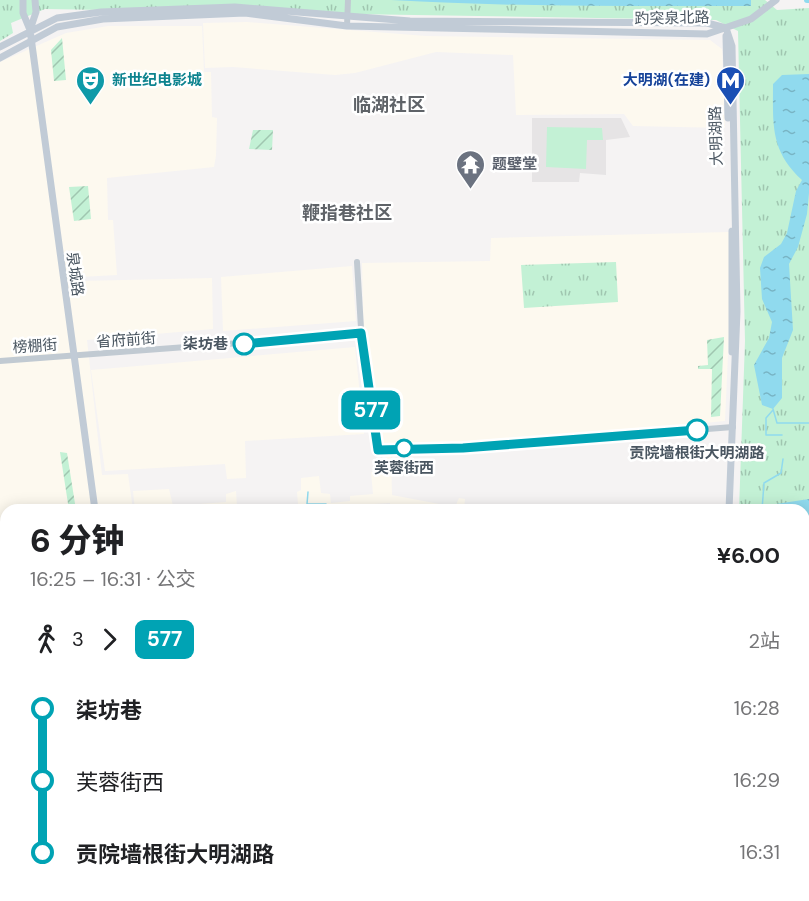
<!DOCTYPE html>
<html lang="zh">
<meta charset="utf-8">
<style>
:root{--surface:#fff;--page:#f6f6f6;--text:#202124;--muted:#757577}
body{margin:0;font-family:"DM Sans","Noto Sans SC",sans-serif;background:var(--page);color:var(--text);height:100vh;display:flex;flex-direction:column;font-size:22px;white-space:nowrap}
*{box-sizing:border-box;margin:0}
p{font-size:20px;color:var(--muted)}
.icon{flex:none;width:33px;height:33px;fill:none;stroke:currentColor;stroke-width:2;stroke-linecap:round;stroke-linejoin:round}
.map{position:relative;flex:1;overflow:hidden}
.panel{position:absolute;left:0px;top:504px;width:810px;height:398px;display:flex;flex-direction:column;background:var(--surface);border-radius:18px 18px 0 0;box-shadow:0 3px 15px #0003}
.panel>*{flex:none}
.badge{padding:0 12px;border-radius:9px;font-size:21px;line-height:39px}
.map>.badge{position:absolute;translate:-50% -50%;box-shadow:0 0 0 3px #fff}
.legs{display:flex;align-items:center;gap:9px;height:66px;padding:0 30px;font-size:20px}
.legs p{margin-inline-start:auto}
.summary{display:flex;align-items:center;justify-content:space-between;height:102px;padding:0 30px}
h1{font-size:33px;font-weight:800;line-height:45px}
ul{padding:0 30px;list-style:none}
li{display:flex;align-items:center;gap:21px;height:72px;font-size:22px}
li i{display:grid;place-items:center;width:9px;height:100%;margin:0 8px;background:currentColor}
li i::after{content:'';width:15px;height:15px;margin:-8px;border:4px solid;border-radius:50%;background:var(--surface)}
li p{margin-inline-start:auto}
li:first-child i{background:linear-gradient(#0000 50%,currentColor 0)}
li:last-child i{background:linear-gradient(currentColor 50%,#0000 0)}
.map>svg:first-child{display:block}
.commercial{fill:#fdf9ef}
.education{fill:#e6e4e5}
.grass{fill:#c3f1d5}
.park{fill:url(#park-tufts)}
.garden{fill:url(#garden-furrows)}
.water{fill:url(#water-ripples)}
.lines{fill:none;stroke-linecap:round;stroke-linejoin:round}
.stream{stroke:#90daee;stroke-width:1.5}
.canal{stroke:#90daee;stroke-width:6}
.tertiary{stroke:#c1cad2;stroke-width:6}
.secondary{stroke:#c1cbd6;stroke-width:7}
.line-1-casing{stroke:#fff;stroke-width:14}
.line-1{stroke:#00a3b4;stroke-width:9}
.stop-1-dot{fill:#fff;stroke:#00a3b4;stroke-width:3}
.labels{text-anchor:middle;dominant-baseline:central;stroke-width:5;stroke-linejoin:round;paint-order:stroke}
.street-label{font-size:15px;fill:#4a5661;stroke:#fff}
.culture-label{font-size:15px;font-weight:bold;fill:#0d838f;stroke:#fff;text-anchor:start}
.transit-label{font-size:15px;font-weight:bold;fill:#164399;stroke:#fff;text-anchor:end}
.worship-label{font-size:15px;font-weight:bold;fill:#5b616d;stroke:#fff;text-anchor:start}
.stop-label{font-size:15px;font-weight:bold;fill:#4a5661;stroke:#fff}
.quarter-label{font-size:18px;font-weight:bold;fill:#5f6368;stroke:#fff}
</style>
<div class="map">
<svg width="809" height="901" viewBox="0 0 809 901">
<defs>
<pattern id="park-tufts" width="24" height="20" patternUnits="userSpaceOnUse" patternTransform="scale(1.5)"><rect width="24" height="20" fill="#c3f1d5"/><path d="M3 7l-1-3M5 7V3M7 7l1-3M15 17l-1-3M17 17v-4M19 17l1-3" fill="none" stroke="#a0c6b0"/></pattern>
<pattern id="garden-furrows" width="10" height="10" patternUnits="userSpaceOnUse" patternTransform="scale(1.5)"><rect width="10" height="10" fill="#c3f1d5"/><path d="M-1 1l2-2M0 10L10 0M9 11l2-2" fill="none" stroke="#a0c6b0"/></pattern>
<pattern id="water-ripples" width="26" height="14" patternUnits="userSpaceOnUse" patternTransform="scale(1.5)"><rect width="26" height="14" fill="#90daee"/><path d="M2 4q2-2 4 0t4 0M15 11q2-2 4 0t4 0" fill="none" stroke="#78b4c4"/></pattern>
</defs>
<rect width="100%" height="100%" fill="#f5f3f3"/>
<path class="commercial" d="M247 22 426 36 710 40 722 49 725 128 633 126 624 114 516 115 513 55 436 52 355 73 335 75 233 67 205 68 203 23Z
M108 26H202L204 72H211L212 117 217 118 216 156 214 167 107 178 108 220H113L117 275 80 277V281L212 278 213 329 87 340 102 475 128 474 133 510H6V896H131L132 901H0V62L66 33Z
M729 232 730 310 725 421 463 446H381L364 344 362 263 490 261 491 238Z
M352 266 356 321 223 331 221 277Z
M355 347 364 434 245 441 246 478 227 479 225 464 105 471 91 370Z
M391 454 392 495 455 507 459 498 465 499 464 510H401L390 509V503L374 504V510H275V505L298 504 297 492 301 490V478L319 476 321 493 330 494 331 503 350 501V496L373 494 371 472 383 471 381 461Z
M169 489 173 506 226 502V494L236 491 237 507 263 505 264 510H135L133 491Z
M459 896H703V901H459Z"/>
<path class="education" d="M532 118H621L630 137 606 140V175L580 173 579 182H532Z"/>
<path class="grass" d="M547 127 602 128 603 140H587L586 169 546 167Z"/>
<path class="park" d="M0 0H765L777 10 809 8V901H788L787 896H804V510H739L745 341 738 31 716 20 45 9 11 23 13 33 0 41Z
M616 262 618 302 524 308 521 265Z"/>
<path class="garden" d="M62 38 66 80 54 81 51 50Z
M253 130H273L272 150 249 149Z
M88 186 91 219 74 221 69 187Z
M724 337 720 416 711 417 712 369H698V366L708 365 707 340Z
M60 452 67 453 76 510H69Z"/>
<path class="water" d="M391 0H751V6C631 6 511 7 391 0Z
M809 74V193L807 214 798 247 789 264 793 330 782 358V398L773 409 762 405 754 365 769 338 772 322 762 299 760 268 764 257 781 244 787 233 796 191 802 180C770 151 773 124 773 84L782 75Z
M809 499V632L804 626V510H775L776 504Z"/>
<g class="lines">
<path class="stream" d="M773 409 777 423H809
M773 410 766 418V435H782
M308 492 307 504H326
M762 510 764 483 781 473 783 459"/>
<path class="canal" d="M807 0H809"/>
<path class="tertiary" d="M347 26 348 0
M357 262 362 345 378 450 463 448 733 427
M0 361 361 334"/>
<path class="secondary" d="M23 0V13L30 30 95 510
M726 28 732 46 737 311 729 510
M30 30 36 12 35 0
M726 36 728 118
M0 47 57 18 101 12 235 7 410 21 707 23 726 28
M0 58 57 27 103 19 245 13 347 26 707 34 751 19 776 0
M732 231V352
M0 732 6 731
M0 864 6 865
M153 896 154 901
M776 896 777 901"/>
</g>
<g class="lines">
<defs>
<path id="line-1" d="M244 344 361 333 378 450 463 448 697 430"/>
</defs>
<use href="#line-1" class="line-1-casing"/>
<use href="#line-1" class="line-1"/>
</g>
<defs>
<symbol id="theatre-pin" viewBox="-11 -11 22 30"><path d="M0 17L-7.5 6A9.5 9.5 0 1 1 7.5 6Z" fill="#0f9aa8" stroke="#fff"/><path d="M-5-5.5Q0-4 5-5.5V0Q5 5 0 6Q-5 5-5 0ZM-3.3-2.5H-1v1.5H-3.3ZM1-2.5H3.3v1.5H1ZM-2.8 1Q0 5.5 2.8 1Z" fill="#fff"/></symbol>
<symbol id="metro-pin" viewBox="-11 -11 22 30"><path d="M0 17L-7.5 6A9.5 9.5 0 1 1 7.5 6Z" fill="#1a4fb4" stroke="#fff"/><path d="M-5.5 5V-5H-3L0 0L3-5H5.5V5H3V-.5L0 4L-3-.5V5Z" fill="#fff"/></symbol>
<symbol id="temple-pin" viewBox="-11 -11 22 30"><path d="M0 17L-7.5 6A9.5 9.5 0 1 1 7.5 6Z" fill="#6b7280" stroke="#fff"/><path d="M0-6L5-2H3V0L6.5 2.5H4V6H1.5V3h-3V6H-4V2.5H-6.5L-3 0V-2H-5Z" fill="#fff"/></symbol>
</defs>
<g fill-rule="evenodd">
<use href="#theatre-pin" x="74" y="64" width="33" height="45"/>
<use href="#metro-pin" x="714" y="64" width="33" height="45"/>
<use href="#temple-pin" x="454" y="148" width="33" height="45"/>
</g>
<g class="stop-1-dot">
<circle cx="244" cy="344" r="10"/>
<circle cx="697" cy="430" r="10"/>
<circle cx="404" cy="448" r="8"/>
</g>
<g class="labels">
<g class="street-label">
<text transform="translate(672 18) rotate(-1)">趵突泉北路</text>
<text transform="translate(716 136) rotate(-92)">大明湖路</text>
<text transform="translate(75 274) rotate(82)">泉城路</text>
<text transform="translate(126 340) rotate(-4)">省府前街</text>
<text transform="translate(35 346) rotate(-4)">榜棚街</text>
</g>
<g class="culture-label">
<text x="112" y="80">新世纪电影城</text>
</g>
<g class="transit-label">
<text x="710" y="80">大明湖(在建)</text>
</g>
<g class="worship-label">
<text x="492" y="164">题壁堂</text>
</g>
<g class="stop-label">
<text x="228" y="344" text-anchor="end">柒坊巷</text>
<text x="697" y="453">贡院墙根街大明湖路</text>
<text x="404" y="468">芙蓉街西</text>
</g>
<g class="quarter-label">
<text x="389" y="105">临湖社区</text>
<text x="347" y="213">鞭指巷社区</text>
</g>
</g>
</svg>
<b class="badge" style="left:371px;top:410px;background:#00a3b4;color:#fff">577</b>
<section class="panel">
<div class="summary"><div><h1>6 分钟</h1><p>16:25 – 16:31 · 公交</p></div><b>¥6.00</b></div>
<div class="legs"><svg class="icon" aria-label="walk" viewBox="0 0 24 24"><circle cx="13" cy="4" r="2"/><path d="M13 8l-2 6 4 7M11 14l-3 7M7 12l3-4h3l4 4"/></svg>3<svg class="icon" aria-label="forward" viewBox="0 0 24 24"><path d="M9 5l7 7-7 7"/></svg><b class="badge" style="background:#00a3b4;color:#fff">577</b><p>2站</p></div>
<ul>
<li><i style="color:#00a3b4"></i><b>柒坊巷</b><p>16:28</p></li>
<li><i style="color:#00a3b4"></i><span>芙蓉街西</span><p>16:29</p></li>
<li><i style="color:#00a3b4"></i><b>贡院墙根街大明湖路</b><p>16:31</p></li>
</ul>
</section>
</div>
